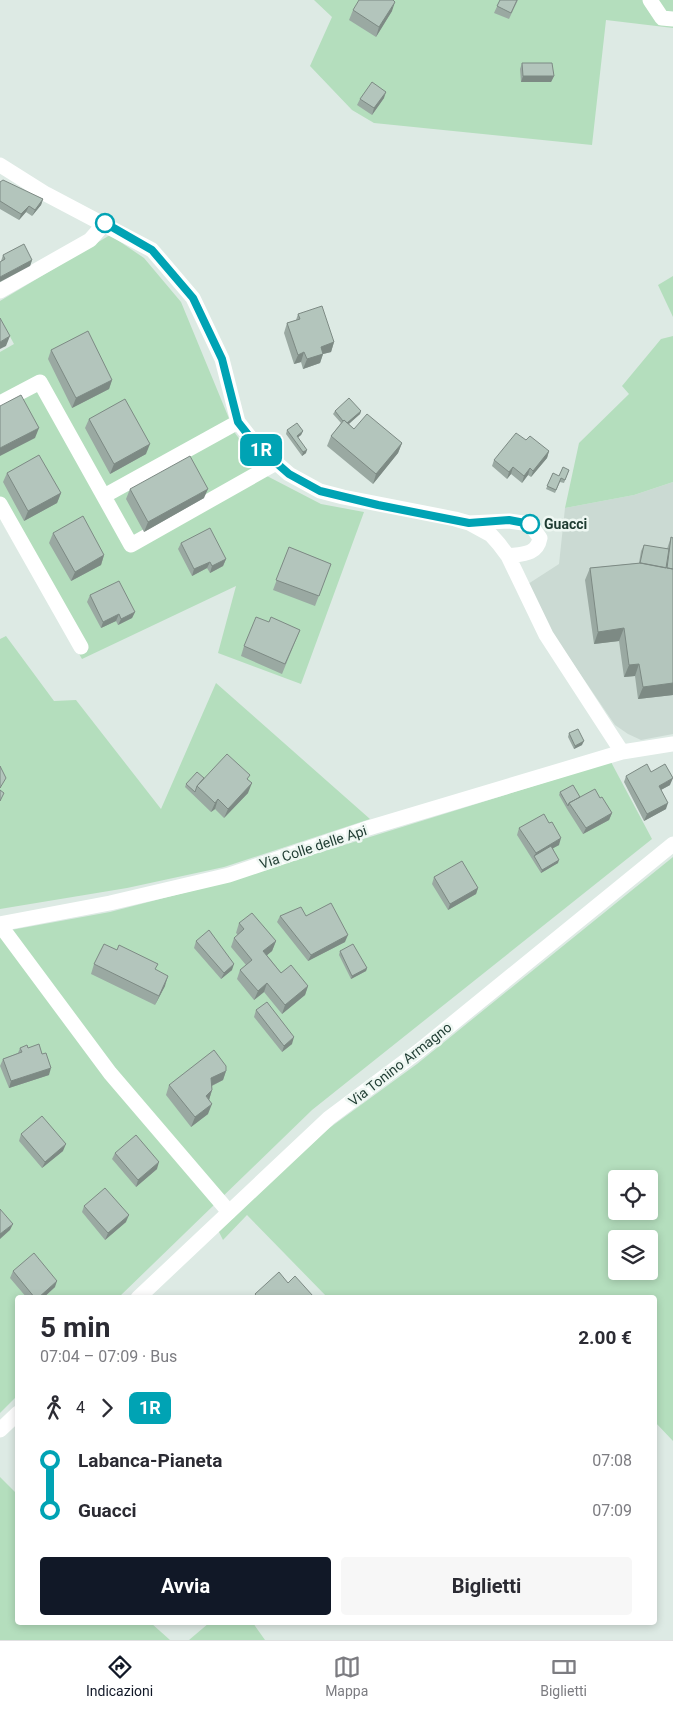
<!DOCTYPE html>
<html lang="it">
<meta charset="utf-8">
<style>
:root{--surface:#fff;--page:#f7f7f7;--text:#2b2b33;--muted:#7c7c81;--line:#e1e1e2;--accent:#111827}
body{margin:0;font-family:Roboto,sans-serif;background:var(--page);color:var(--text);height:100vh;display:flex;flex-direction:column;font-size:19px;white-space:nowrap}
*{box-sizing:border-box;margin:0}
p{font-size:16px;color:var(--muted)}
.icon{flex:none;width:28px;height:28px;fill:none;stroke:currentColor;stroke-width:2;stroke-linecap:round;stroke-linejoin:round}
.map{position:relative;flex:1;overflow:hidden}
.details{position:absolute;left:15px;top:1295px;width:642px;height:330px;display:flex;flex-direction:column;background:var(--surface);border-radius:5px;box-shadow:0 2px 8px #0003}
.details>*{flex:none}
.badge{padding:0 10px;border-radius:8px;font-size:18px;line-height:32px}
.tools{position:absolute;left:608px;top:1170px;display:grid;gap:10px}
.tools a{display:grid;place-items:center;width:50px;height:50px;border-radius:5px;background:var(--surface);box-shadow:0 2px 8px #0003;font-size:25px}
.map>.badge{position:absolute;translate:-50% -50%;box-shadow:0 0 0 2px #fff}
.legs{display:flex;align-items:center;gap:8px;height:55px;padding:0 25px;font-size:16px}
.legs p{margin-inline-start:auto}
.overview{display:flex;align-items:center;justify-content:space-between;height:85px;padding:0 25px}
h1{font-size:28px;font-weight:700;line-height:38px}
.cta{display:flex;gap:10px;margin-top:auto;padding:10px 25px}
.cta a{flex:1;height:58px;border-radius:5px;background:var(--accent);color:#fff;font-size:20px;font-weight:700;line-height:58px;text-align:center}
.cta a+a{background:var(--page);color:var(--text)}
ul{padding:0 25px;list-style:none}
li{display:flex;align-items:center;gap:18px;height:50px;font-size:19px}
li i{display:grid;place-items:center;width:8px;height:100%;margin:0 6px;background:currentColor}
li i::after{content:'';width:12px;height:12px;margin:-6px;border:4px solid;border-radius:50%;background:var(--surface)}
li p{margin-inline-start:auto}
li:first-child i{background:linear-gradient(#0000 50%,currentColor 0)}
li:last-child i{background:linear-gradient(currentColor 50%,#0000 0)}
.dock{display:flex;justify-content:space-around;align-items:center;height:70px;border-top:1px solid var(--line);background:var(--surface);font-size:14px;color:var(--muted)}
.dock a{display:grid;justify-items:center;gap:2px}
.dock .selected{color:var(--accent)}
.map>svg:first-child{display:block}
.built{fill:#cbdad3}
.green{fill:#b4debd;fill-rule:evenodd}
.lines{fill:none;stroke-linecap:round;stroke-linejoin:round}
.minor{stroke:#fff;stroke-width:15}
.tertiary{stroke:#fff;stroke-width:15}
.wall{fill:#9aa9a2}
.shaded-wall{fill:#7d8a84}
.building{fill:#b3c5bc;stroke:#7d8a84}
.line-1-casing{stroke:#fff;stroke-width:11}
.line-1{stroke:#00a3b4;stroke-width:8}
.stop-1-dot{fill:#fff;stroke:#00a3b4;stroke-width:2.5}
.labels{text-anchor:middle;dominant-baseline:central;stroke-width:5;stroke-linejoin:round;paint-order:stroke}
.stop-label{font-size:14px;font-weight:bold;fill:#1e3b31;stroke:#eef7f2;text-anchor:start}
.street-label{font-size:14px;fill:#1e3b31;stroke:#eef7f2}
</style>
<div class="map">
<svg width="673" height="1640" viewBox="0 0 673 1640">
<rect width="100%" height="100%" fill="#ddeae4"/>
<path class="built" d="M673 482V734L641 740 628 734 615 725 551 631 528 584 559 564 565 508 634 495Z"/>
<path class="green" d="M314 0H673V28L606 20 592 145 374 123 352 110 310 66 332 17Z
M110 235 144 258 181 302 235 433 267 476 321 504 364 512 301 684 218 653 236 586 82 659 0 519V352L14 344 0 318V301Z
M673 276V317L658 285Z
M673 336V482L634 495 565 508 579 443 629 394 622 386 661 339Z
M6 636 54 701 76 700 161 809 216 683 370 819 224 867 127 888 0 909V639Z
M611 762 652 839 312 1110 119 1297 18 1298 17 1396 0 1413V932L110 912 222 883Z
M673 857V1441L655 1422V1298L327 1297 247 1215 223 1240 218 1230 328 1129 417 1064ZM616 1179H649V1211H616ZM616 1239H649V1271H616Z
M0 1477 17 1494 18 1622 151 1623 170 1640H0Z
M209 1623H253L265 1640H189Z"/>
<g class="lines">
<path class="minor" d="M650 0 662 18 673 19
M0 165 46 194 152 250 193 298 222 359 238 422 257 446 289 474 320 491 343 497 455 519 469 523 491 535 499 544 508 556 546 635 622 752 673 744
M0 291 90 240 105 223
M0 403 40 382 131 545 276 463
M104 496 238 422
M0 504 81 647
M469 523 509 521 530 524 540 538C537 555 522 554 508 556
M0 924 110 903 229 875 365 829 622 752
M0 925 110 1073 229 1212"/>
<path class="tertiary" d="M138 1298 329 1118 420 1050 673 844
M0 1430 18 1413"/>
</g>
<path class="wall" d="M500 0H518L509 19 494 13Z
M353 10 392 11 376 37 349 20Z
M522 63 554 76 551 82H521L520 69Z
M384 98 372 115 357 105 360 99Z
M0 182 43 199 41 205 32 216 26 212 19 220 0 209Z
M3 255 32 260 30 266 1 261Z
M298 314 334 342 331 352 323 354 320 363 303 369 301 362 294 364 284 333 287 323 296 320Z
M51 350 112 380 109 389 72 408 48 359Z
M335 411H361L360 414 349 424 354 429 402 443 398 453 373 484 327 446 331 436 341 423 333 414Z
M89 419 146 454 110 474 85 428Z
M287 430 303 431 301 435 298 437 306 453 302 456 286 434Z
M526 440 549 451 547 458 531 477 528 475 522 483 511 474 507 479 492 466 494 460Z
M569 470 564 483 560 482 555 493 546 489 553 473 559 476Z
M7 473 61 493 57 503 24 521 3 482Z
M130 489 204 498 144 532 126 499Z
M53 533 104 555 101 565 71 581 49 543Z
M671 537 673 538V695L638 699 635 676 624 677 619 641 594 644 585 580 590 568 639 563 641 551 644 545 667 549Z
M181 543 226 559 223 566 210 573 207 568 192 576 178 549Z
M289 547 331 564 315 606 273 590Z
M90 595 135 612 132 618 118 625 116 621 101 628 87 602Z
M300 630 282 674 241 656 244 646Z
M569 733 582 745 574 749 568 737Z
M626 776 670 785 661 790 666 809 644 821 624 782Z
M204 778 249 780 248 793 224 818 215 809 211 812 185 787 186 784Z
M560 792 580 797 600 798 612 813 609 820 583 834 567 809 559 795Z
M519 828 559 845 553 848 558 863 541 873 517 835Z
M434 877 478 888 476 894 448 910 432 884Z
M280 916H306L345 942 308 961 277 922Z
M239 923 276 941 272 951 267 955 281 973 308 986 305 995 282 1014 264 992 254 1000 237 979 240 970 246 965 231 947 234 938 238 935 236 933Z
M196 941 232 970 221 979 194 948Z
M117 950 156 970 165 986 155 1005 91 974 94 964Z
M340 951 367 968 366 971 351 979 339 955Z
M256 1010 292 1044 282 1052 254 1017Z
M20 1048H28L49 1075 9 1088 0 1066 3 1059 18 1053Z
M226 1071 223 1080 212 1086V1090L209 1100 208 1114 191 1127 166 1095 169 1085Z
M21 1134 63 1151 42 1168 19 1141Z
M115 1153 157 1169 136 1187 112 1159Z
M84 1206 126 1222 105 1240 82 1212Z
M13 1271 55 1287 43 1298H27L10 1278Z"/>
<path class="shaded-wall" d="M395 2 392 11 376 37 379 27Z
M523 76H554L551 82H521Z
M386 92 384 98 372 115 374 108Z
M43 199 41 205 32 216 35 210Z
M29 206 26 212 19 220 21 214Z
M32 260 30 266 0 282V277Z
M10 336 6 346 0 349V342Z
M334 342 331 352 323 354 320 363 303 369 307 359 321 347Z
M304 352 301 362 294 364 298 355Z
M112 380 109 389 72 408 76 398Z
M361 411 360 414 345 427 346 424Z
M39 428 35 438 0 456V448Z
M303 431 301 435 296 439 297 436Z
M402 443 398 453 373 484 376 474Z
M150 444 146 454 110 474 114 464Z
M307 450 306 453 302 456 303 452Z
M549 451 547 458 531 477 533 471Z
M513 467 511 474 507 479 509 472Z
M530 468 528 475 522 483 524 476Z
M208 489 204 498 144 532 148 522Z
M61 493 57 503 24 521 28 511Z
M104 555 101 565 71 581 75 572Z
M226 559 223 566 210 573 212 566Z
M210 562 207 568 192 576 194 569Z
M135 612 132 618 118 625 121 619Z
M119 614 116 621 101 628 103 622Z
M624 628 619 641 594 644 598 632Z
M639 664 635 676 624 677 629 665Z
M673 683V695L638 699 643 687Z
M584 741 582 745 574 749 575 746Z
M673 778 670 785 657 792 659 786Z
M252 783 248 793 224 818 228 809Z
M218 799 215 809 211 812 215 803Z
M668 803 666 809 644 821 647 814Z
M612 813 609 820 583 834 586 828Z
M561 838 559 845 535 858 534 856 536 853Z
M559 860 558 863 541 873 542 870Z
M478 888 476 894 448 910 450 904Z
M348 935 345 942 308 961 311 955Z
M276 941 272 951 260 961 263 951Z
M234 964 232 970 221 979 224 973Z
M367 968 366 971 351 979 352 976Z
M168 976 165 986 155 1005 159 996Z
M267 983 264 992 254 1000 258 991Z
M308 986 305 995 282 1014 285 1005Z
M294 1037 292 1044 282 1052 284 1046Z
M51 1068 49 1075 9 1088 11 1081Z
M226 1071 223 1080 207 1088 211 1078Z
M212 1090 209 1100 206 1096Z
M212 1104 208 1114 191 1127 195 1117Z
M66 1144 63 1151 42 1168 45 1162Z
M159 1162 157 1169 136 1187 138 1180Z
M129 1215 126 1222 105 1240 108 1233Z
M13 1224 10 1230 0 1239V1234Z
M57 1281 55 1287 43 1298H38Z"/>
<path class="building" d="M359 0H393L395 2 379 27 353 10Z
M500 0H517L511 13 497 6Z
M522 63H552L554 76H523Z
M372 82 386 92 374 108 360 99Z
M3 180 43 199 35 210 29 206 21 214 0 201V182Z
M24 244 32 260 0 277V262L5 259 3 255Z
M322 306 334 342 321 347 323 354 307 359 304 352 298 355 287 323 300 319 298 314Z
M0 318 10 336 0 342Z
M88 331 112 380 76 398 51 350Z
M21 395 39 428 0 448V406Z
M349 398 361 411 347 423 344 420 343 421 335 411Z
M125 399 150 444 114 464 89 419Z
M367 414 402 443 376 474 331 436 344 420 354 429Z
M297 423 303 431 297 436 307 450 303 452 287 430Z
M516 433 526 440 530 436 549 451 533 471 530 468 524 476 513 467 509 472 494 460Z
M39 455 61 493 28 511 7 473Z
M190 456 208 489 148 522 130 489Z
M563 467 569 470 565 480 561 478 556 490 547 486 553 473 559 476Z
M83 516 104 555 75 572 53 533Z
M210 528 226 559 212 566 210 562 194 569 181 543Z
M671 537 673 538V569L667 568Z
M644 545 669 549 666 568 640 563Z
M289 547 331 564 319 596 276 580Z
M641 563 673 569V683L643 687 639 664 629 665 624 628 598 632 590 568Z
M119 581 135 612 121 619 119 614 103 622 90 595Z
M256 617 269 622 271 617 300 630 285 664 244 646Z
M578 729 584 741 575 746 569 733Z
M227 754 250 775 247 779 252 783 228 809 218 799 215 803 197 786Z
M647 764 651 772 665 764 673 778 659 786 668 803 647 814 626 776Z
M0 766 6 778 0 788Z
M197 772 204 778 197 786 195 792 186 784Z
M573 785 580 797 569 803 568 806 560 792Z
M595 789 600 798 602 797 612 813 586 828 569 803Z
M0 790 4 793 0 801Z
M544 814 549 823 552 822 561 838 536 853 519 828Z
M551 846 559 860 542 870 534 856Z
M462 861 478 888 450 904 434 877Z
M331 903 348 935 311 955 280 916 301 907 306 916Z
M252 913 276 941 263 951 281 973 291 965 308 986 285 1005 267 983 258 991 240 970 252 960 234 938 244 929 239 923Z
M209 930 234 964 224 973 196 941Z
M104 944 117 950 119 945 158 964 155 969 168 976 159 996 94 964Z
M353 944 367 968 352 976 340 951Z
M267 1002 294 1037 284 1046 256 1010Z
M39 1044 42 1054 46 1053 51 1068 11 1081 3 1059 22 1052 20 1048 27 1045 28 1048Z
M214 1050 226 1066V1071L211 1078 212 1090 206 1096 212 1104 195 1117 169 1085Z
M42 1116 66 1144 45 1162 21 1134Z
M136 1135 159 1162 138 1180 115 1153Z
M105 1188 129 1215 108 1233 84 1206Z
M0 1209 13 1224 0 1234Z
M34 1253 57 1281 38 1298H35L13 1271Z
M279 1272 288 1283 295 1276 313 1296 312 1298H258L255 1294Z"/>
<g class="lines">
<defs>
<path id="line-1" d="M105 223 152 250 193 298 222 359 238 422 257 446 289 474 320 491 378 505 469 523 509 520 530 524"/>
</defs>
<use href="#line-1" class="line-1-casing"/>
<use href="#line-1" class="line-1"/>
</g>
<g class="stop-1-dot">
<circle cx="105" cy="223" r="9"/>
<circle cx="530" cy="524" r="9"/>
</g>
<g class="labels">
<g class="stop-label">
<text x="544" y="524">Guacci</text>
</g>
<g class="street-label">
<text transform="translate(313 847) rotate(-18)">Via Colle delle Api</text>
<text transform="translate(400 1064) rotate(-38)">Via Tonino Armagno</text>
</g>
</g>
</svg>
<div class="tools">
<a><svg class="icon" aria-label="locate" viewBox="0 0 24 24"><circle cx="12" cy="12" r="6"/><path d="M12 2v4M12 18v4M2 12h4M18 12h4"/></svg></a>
<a><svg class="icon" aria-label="layers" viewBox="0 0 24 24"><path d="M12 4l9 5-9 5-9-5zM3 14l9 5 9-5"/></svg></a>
</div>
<b class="badge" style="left:261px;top:450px;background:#00a3b4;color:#fff">1R</b>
<section class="details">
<div class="overview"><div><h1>5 min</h1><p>07:04 – 07:09 · Bus</p></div><b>2.00 €</b></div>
<div class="legs"><svg class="icon" aria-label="walk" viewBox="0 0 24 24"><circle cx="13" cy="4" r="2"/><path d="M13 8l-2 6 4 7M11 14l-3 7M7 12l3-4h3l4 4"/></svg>4<svg class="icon" aria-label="forward" viewBox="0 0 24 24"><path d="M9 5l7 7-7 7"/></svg><b class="badge" style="background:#00a3b4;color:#fff">1R</b></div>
<ul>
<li><i style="color:#00a3b4"></i><b>Labanca-Pianeta</b><p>07:08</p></li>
<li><i style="color:#00a3b4"></i><b>Guacci</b><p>07:09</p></li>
</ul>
<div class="cta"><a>Avvia</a><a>Biglietti</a></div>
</section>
</div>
<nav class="dock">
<a class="selected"><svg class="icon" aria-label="directions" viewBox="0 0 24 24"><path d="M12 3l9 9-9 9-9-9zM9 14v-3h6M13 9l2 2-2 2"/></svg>Indicazioni</a>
<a><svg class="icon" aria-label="map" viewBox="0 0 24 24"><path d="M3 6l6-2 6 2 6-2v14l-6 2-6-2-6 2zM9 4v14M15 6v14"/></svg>Mappa</a>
<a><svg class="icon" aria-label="tickets" viewBox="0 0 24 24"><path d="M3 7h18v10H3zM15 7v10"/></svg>Biglietti</a>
</nav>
